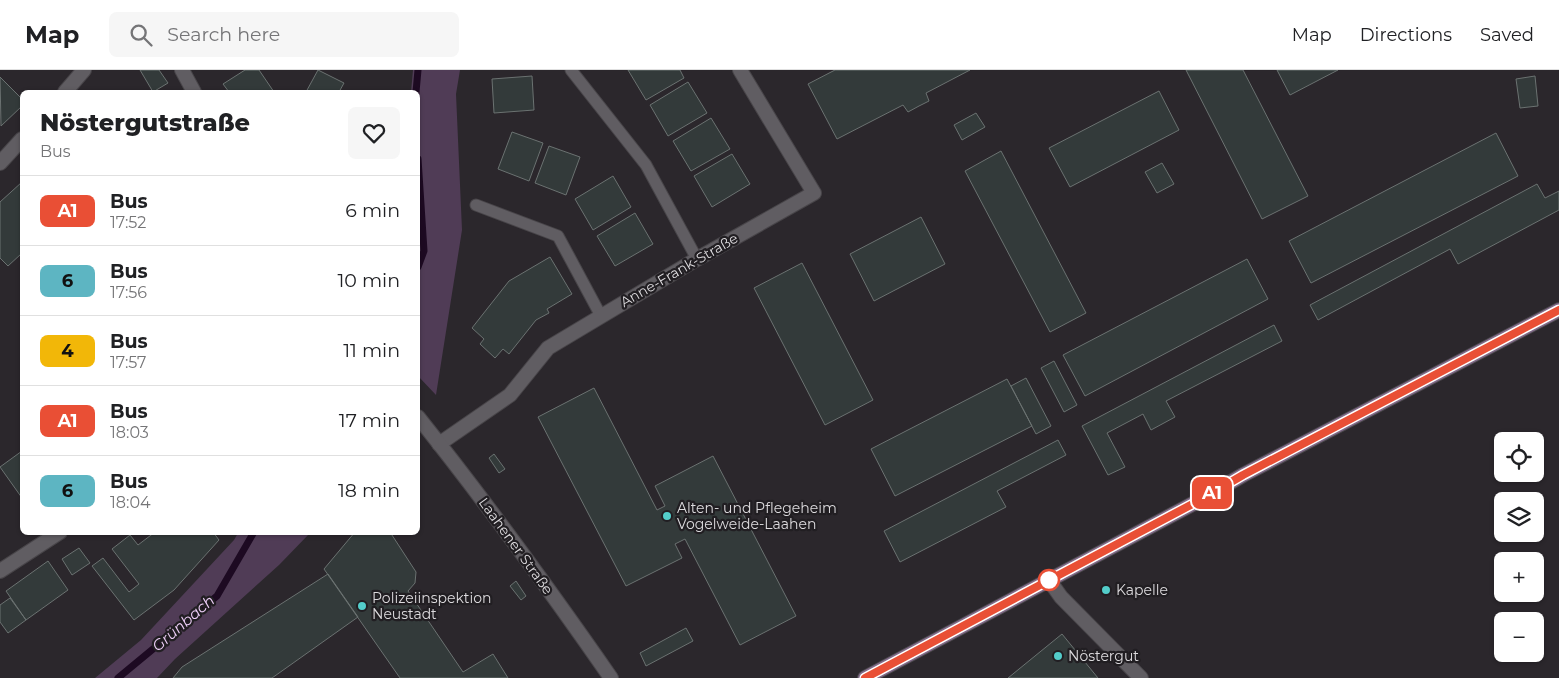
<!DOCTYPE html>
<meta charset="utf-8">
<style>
:root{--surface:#fff;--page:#f6f6f6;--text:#202124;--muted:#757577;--line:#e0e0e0}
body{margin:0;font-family:Montserrat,sans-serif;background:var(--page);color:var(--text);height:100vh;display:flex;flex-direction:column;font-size:19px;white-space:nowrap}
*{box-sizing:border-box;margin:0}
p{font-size:16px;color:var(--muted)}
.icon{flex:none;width:28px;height:28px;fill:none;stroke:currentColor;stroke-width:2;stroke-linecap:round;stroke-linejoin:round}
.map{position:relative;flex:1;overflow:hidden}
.side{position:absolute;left:20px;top:20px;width:400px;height:445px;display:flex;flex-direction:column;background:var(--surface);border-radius:8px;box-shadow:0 1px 4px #0004}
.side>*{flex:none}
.badge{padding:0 10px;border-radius:8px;font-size:18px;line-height:32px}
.fabs{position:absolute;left:1494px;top:362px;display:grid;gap:10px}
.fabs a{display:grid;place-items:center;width:50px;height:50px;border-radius:8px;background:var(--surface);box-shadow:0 1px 4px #0004;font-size:25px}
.map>.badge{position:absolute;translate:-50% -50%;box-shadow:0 0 0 2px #fff}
.round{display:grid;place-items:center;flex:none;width:52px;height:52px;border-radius:8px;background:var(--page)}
.summary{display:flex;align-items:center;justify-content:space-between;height:85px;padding:0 20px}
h1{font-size:24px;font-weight:800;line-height:38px}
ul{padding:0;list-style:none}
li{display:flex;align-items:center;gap:15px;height:70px;padding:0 20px;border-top:1px solid var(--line)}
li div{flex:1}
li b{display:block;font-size:19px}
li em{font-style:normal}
li .badge{min-width:55px;font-weight:700;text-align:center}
header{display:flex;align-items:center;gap:30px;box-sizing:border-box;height:70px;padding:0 25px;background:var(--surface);border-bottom:1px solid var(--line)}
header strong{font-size:24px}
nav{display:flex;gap:28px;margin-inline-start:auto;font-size:18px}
.search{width:350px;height:45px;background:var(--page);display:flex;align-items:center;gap:12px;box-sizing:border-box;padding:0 18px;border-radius:8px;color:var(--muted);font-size:19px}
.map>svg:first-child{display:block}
.green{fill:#503c56}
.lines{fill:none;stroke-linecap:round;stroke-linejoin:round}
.stream{stroke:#1d0a22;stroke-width:7}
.building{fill:#333a3a;stroke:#6b7271}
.service-casing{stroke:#484549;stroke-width:13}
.minor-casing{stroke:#484549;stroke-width:16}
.tertiary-casing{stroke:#484549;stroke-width:16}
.secondary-casing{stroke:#484549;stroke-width:16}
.service{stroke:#605d62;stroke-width:11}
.minor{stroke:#605d62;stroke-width:14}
.tertiary{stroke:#605d62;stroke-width:14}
.secondary{stroke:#806a88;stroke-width:14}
.line-casing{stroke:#fff;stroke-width:11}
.line{stroke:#e94f35;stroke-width:8}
.poi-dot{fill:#53cdca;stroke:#211e22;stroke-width:2}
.stop-dot{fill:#fff;stroke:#e94f35;stroke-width:2.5}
.labels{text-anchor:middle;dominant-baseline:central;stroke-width:4.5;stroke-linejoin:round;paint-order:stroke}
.street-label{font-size:14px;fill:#dddbde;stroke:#211e22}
.poi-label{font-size:14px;fill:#dddbde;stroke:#211e22;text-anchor:start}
.water-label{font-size:15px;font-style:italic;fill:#f0d0fa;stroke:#211e22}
</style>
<header>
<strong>Map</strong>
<div class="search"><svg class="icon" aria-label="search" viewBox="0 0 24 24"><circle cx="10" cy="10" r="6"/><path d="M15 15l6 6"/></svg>Search here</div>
<nav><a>Map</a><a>Directions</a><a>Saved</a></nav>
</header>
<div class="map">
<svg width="1559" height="608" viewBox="0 0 1559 608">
<rect width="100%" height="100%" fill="#2b272c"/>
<path class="green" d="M413 0H460L456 24 462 160 436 325 418 306V22H411Z
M238 463H310L279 495 175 589 157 608H95L141 570 234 470Z"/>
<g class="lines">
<path class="stream" d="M416 22 418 0
M418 89 424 181 418 197
M118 608 217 526 254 462"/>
</g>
<path class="building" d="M140 0H159L168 13 153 22Z
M245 0H259L274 22H229L223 14Z
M318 0 344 13 339 22H306Z
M628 0H680L684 8 646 30Z
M835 0H970L926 23 929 31 919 36 908 42 903 35 837 69 808 14Z
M1186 0H1243L1308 126 1262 149Z
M1277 0H1338L1290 25Z
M532 6 534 40 494 43 492 9Z
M1535 6 1538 36 1520 38 1516 9Z
M0 7 22 29V36L1 56Z
M688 12 707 43 668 66 650 35Z
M1159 21 1179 60 1070 117 1049 78Z
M976 43 985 57 962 70 954 55Z
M711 48 730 79 691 101 673 71Z
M512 62 543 73 529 111 498 99Z
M1496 63 1518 106 1311 213 1289 171Z
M549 76 580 87 566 125 535 113Z
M1001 81 1086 243 1050 262 965 101Z
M732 84 750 114 712 137 694 106Z
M1162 93 1174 114 1157 123 1145 102Z
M613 106 631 137 593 160 575 129Z
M22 112V186L21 184 8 196 0 188V132Z
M1537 114 1545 128 1559 121V140L1458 194 1450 179 1318 250 1310 235Z
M635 143 653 174 615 196 597 166Z
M921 147 945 194 874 231 850 184Z
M550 187 572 224 547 239 549 243 536 250 509 284 503 279 495 288 480 274 484 269 472 258 509 211Z
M1247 189 1268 229 1085 326 1063 285Z
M802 193 873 330 825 355 754 218Z
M1274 255 1282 271 1166 331 1175 347 1151 360 1143 344 1107 363 1125 397 1108 405 1082 356Z
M1054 291 1077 335 1064 342 1041 298Z
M1026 308 1051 356 1036 364 1011 316Z
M1007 309 1032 356 895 426 871 379Z
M594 318 657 440 665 436 655 416 713 386 796 546 740 575 685 469 675 474 682 488 626 516 538 347Z
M1058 370 1066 385 997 421 1006 437 900 492 884 461Z
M22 381V428L0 397Z
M494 384 505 399 499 403 489 388Z
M155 462H213L219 470 174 520 134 550 92 496 103 488 129 522 139 514 112 479 130 465 138 475Z
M355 462H390L416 502 415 513 408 521 463 602 493 584 508 608H400L324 499Z
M79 478 90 493 72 505 62 489Z
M48 491 68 520 26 550 6 521Z
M328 504 358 547 272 608H173L182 597Z
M516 511 526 526 521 530 510 516Z
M10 528 26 550 8 563 0 552V535Z
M686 558 693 571 646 596 640 583Z
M1062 564 1098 608H1008Z"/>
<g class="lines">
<defs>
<path id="service" d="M571 0 646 95 697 189
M476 135 558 166 601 246"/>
<path id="minor" d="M65 22 84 0
M0 93 22 69
M439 374 510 325 548 278 697 189 814 123 740 0
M0 501 60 462
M1049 510 1061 527 1141 608"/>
<path id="tertiary" d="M182 0 194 22
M418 347C486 432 549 519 611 608"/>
<path id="secondary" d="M865 608 1202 429 1243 405 1559 240"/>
</defs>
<use href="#service" class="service-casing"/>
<use href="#minor" class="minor-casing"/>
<use href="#tertiary" class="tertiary-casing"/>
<use href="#secondary" class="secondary-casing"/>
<use href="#service" class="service"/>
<use href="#minor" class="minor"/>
<use href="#tertiary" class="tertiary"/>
<use href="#secondary" class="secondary"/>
</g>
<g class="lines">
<defs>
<path id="line" d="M865 608 1202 429 1243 405 1559 240"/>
</defs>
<use href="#line" class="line-casing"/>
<use href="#line" class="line"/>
</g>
<g class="poi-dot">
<circle cx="667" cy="446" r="5"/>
<circle cx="1106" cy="520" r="5"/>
<circle cx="362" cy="536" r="5"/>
<circle cx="1058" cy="586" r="5"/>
</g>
<circle class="stop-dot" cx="1049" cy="510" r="10"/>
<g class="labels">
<g class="street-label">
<text transform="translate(679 200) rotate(-30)">Anne-Frank-Straße</text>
<text transform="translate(516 476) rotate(54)">Laahener Straße</text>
</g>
<g class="poi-label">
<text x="677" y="438">Alten- und Pflegeheim<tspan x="677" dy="16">Vogelweide-Laahen</tspan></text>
<text x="1116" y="520">Kapelle</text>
<text x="372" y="528">Polizeiinspektion<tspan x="372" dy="16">Neustadt</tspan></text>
<text x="1068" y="586">Nöstergut</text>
</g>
<g class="water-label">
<text transform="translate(183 553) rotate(-41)">Grünbach</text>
</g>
</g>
</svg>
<div class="fabs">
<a><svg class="icon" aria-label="locate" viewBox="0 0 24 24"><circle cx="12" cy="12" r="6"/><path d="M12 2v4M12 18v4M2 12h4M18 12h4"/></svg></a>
<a><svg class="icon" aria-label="layers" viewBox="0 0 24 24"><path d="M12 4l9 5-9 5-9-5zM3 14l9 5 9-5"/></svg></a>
<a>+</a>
<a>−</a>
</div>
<b class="badge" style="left:1212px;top:423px;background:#e94f35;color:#fff">A1</b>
<section class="side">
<div class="summary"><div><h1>Nöstergutstraße</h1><p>Bus</p></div><a class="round"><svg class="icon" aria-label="heart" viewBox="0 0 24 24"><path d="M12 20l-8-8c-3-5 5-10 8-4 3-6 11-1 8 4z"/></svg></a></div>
<ul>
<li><span class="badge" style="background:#e94f35;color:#fff">A1</span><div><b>Bus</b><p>17:52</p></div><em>6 min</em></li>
<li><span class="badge" style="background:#5db5c2;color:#111">6</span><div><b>Bus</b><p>17:56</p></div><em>10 min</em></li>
<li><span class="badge" style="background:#f2b708;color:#111">4</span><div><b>Bus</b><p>17:57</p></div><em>11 min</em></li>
<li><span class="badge" style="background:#e94f35;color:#fff">A1</span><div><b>Bus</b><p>18:03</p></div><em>17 min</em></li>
<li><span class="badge" style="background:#5db5c2;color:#111">6</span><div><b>Bus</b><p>18:04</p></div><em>18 min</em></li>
</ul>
</section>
</div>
